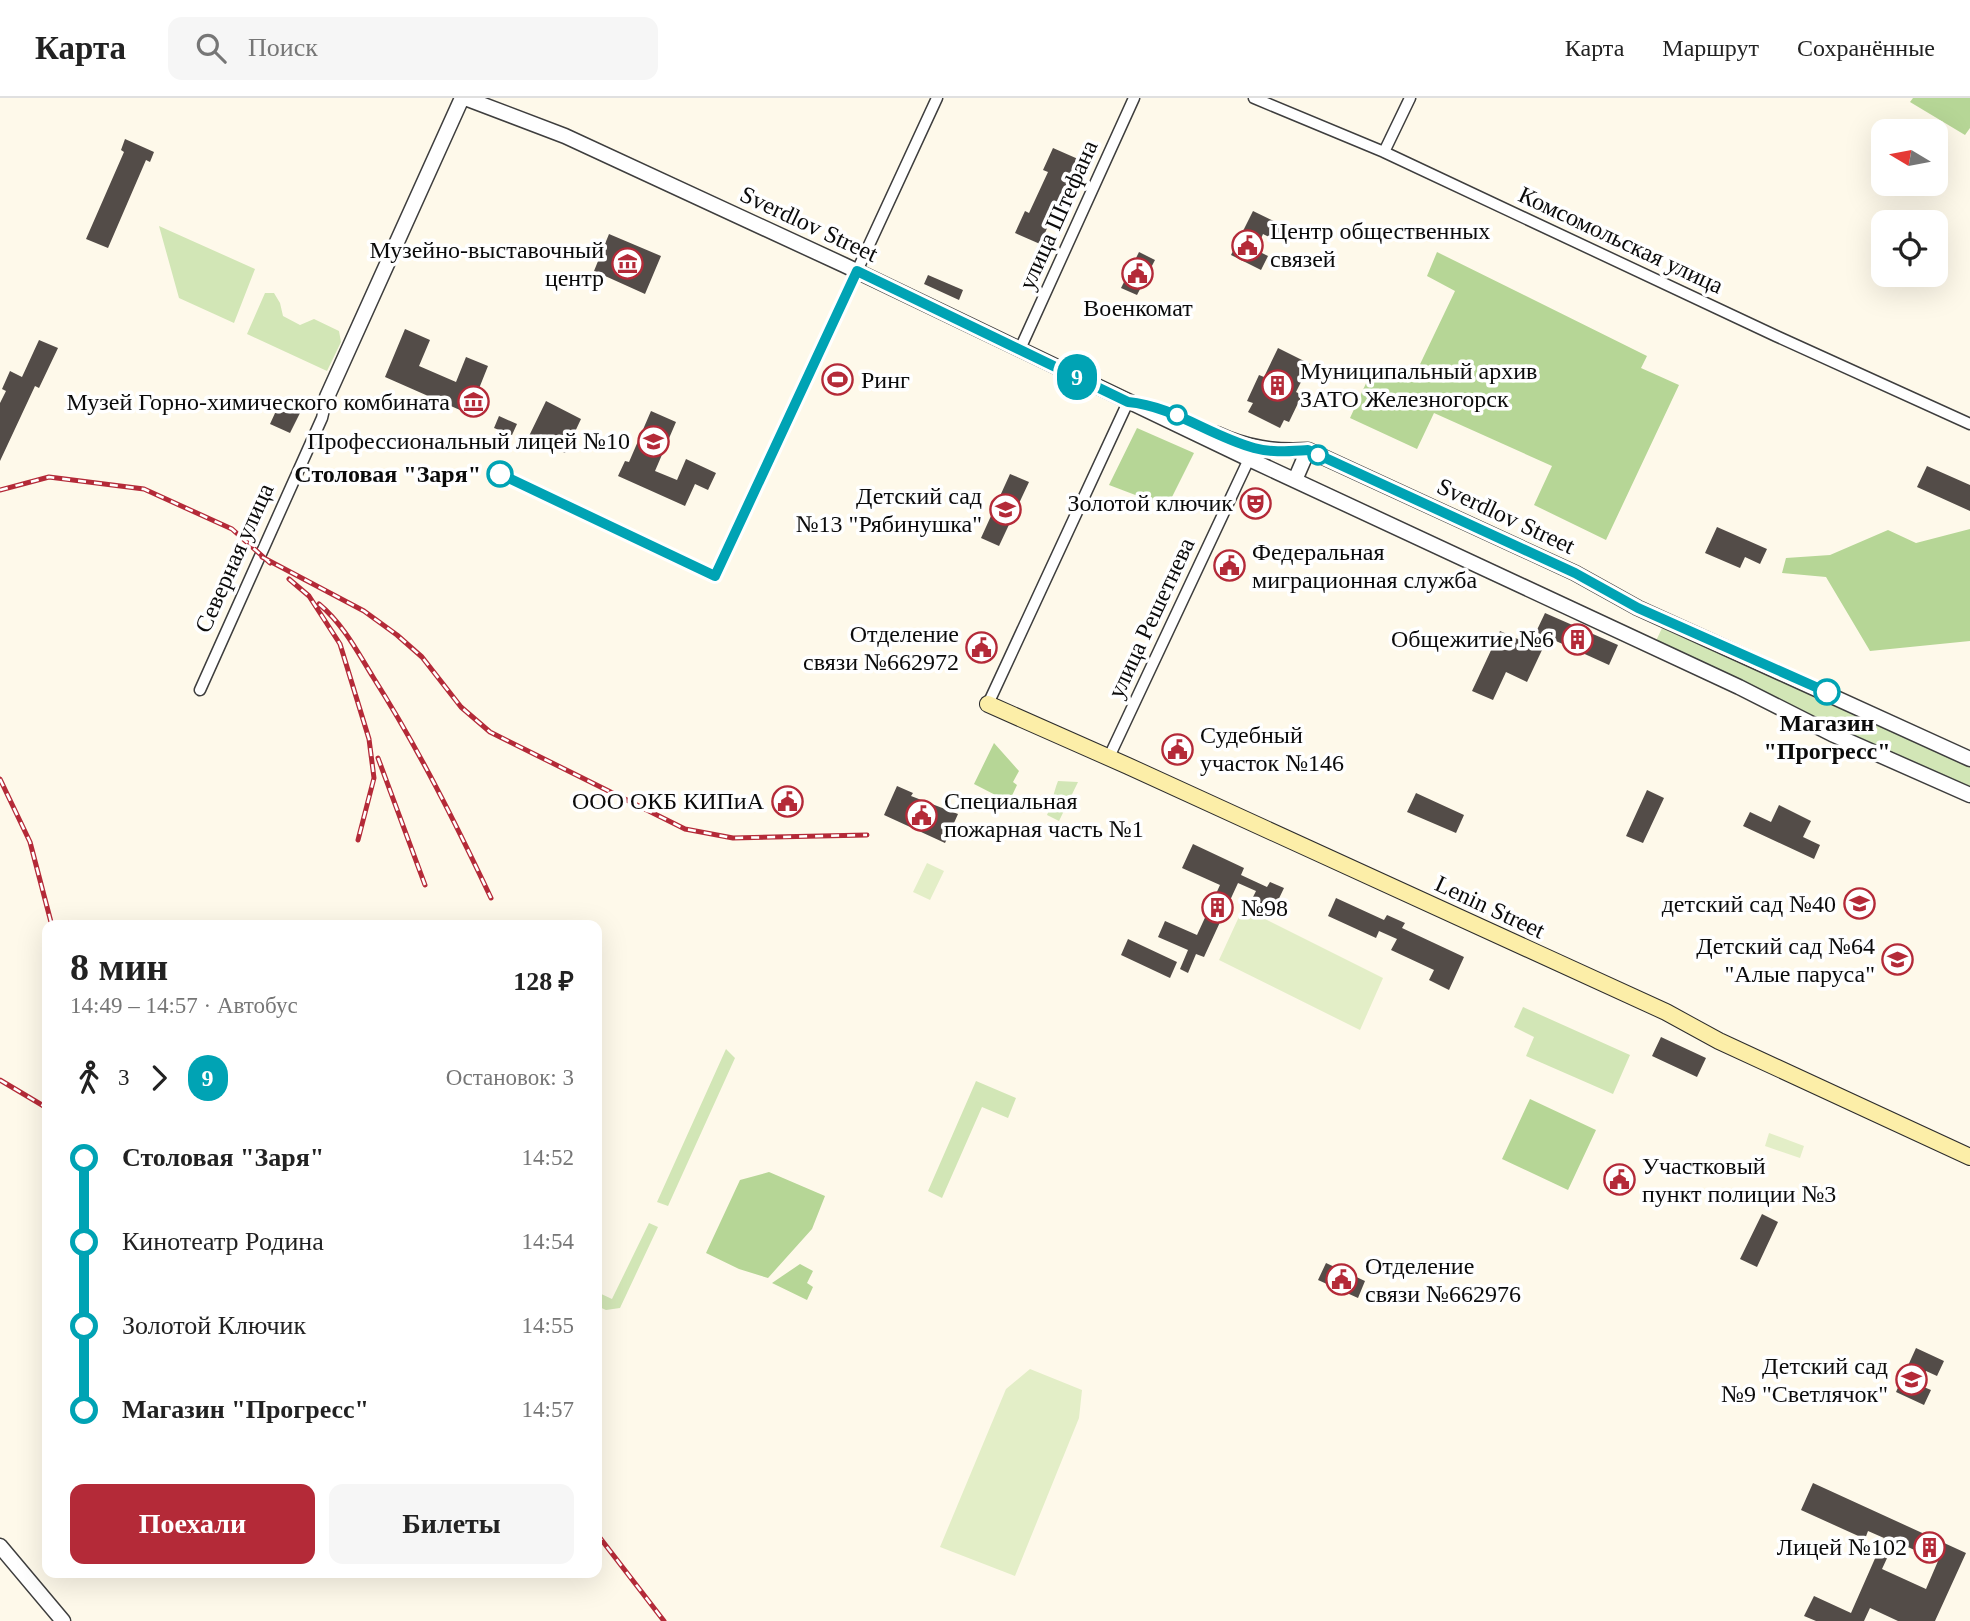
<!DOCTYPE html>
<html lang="ru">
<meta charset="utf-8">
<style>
:root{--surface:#fff;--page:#f6f6f6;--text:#222;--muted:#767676;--line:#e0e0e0;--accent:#b42a38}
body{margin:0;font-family:Georgia,serif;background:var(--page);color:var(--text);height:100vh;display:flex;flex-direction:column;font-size:26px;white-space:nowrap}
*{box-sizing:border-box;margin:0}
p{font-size:23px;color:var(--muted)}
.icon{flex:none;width:38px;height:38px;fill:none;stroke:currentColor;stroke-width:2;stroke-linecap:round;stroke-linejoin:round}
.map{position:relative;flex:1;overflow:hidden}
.side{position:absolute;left:42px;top:822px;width:560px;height:658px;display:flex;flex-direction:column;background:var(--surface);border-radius:14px;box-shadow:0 7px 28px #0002}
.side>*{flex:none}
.badge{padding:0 14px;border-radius:23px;font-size:24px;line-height:46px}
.needle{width:46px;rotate:280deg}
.buttons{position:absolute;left:1871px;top:21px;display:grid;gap:14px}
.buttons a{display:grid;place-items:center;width:77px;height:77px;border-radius:14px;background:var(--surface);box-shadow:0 7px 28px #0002;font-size:35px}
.map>.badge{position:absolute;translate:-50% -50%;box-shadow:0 0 0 4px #fff}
.legs{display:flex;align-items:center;gap:10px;height:77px;padding:0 28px;font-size:23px}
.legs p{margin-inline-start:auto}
.headline{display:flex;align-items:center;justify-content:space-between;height:119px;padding:0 28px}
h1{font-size:38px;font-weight:600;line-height:52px}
.primary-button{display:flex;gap:14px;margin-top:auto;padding:14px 28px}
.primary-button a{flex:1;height:80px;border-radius:14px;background:var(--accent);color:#fff;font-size:28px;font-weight:600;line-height:80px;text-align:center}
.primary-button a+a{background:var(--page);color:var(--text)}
ul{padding:0 28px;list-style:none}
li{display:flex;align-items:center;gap:24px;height:84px;font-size:26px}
li i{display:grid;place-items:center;width:10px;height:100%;margin:0 9px;background:currentColor}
li i::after{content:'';width:18px;height:18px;margin:-9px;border:5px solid;border-radius:50%;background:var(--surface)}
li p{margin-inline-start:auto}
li:first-child i{background:linear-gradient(#0000 50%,currentColor 0)}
li:last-child i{background:linear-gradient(currentColor 50%,#0000 0)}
header{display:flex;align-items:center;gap:42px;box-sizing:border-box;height:98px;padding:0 35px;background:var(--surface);border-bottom:2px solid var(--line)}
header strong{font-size:33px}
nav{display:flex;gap:38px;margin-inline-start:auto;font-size:24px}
.search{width:490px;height:63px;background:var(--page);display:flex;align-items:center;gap:18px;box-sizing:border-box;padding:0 24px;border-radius:14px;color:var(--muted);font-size:26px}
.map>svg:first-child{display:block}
.green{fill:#d2e6b6}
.forest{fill:#b6d696}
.pitch{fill:#e3eec7}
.building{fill:#534c48;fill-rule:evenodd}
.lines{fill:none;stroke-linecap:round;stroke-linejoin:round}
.minor-casing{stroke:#3e3e3e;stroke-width:13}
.tertiary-casing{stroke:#3e3e3e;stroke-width:17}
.secondary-casing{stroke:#2d2d2d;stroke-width:18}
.minor{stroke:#fff;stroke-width:10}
.tertiary{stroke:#fff;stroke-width:14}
.secondary{stroke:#fceea8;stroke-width:16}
.rail-casing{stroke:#b42a38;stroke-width:5}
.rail{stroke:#fff;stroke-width:2.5;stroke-dasharray:8;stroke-linecap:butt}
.line-1-casing{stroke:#fff;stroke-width:16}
.line-1{stroke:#00a3b4;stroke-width:10}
.stop-1-dot{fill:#fff;stroke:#00a3b4;stroke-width:3.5}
.labels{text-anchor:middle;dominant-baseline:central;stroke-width:7;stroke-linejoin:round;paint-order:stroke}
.street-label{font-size:24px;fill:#0b0b0b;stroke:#fff}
.poi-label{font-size:24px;fill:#0b0b0b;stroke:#fff;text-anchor:end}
.stop-label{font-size:24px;font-weight:bold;fill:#0b0b0b;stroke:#fff;text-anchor:end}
</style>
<header>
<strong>Карта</strong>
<div class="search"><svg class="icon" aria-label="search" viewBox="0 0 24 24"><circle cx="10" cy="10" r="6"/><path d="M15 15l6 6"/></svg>Поиск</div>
<nav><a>Карта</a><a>Маршрут</a><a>Сохранённые</a></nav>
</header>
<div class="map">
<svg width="1970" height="1523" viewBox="0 0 1970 1523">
<rect width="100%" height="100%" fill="#fef9ea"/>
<path class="green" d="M159 128 255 171 234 225 179 200Z
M265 195H274L280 205 283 218 300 227 314 221 339 233 341 244 327 273 247 236Z
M1662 530 1970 669V693L1655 545Z
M1058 683 1078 684 1059 723 1047 717C1053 705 1053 695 1058 683Z
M1523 909 1630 957 1613 996 1526 958 1534 939 1514 929Z
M726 951 735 960 668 1108 657 1104Z
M976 983 1016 1000 1008 1020 982 1009 942 1100 928 1093Z
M649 1125 658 1129 620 1210 606 1212 597 1208V1194L612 1201Z"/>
<path class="forest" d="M1913 0H1970V30L1965 37 1910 4Z
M1437 154 1647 258 1641 270 1679 287 1606 442 1534 407 1552 368 1434 315 1417 351 1350 320 1374 268 1412 283 1455 193 1427 178Z
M1137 330 1194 355 1167 409 1109 387Z
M1970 431V543L1870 553 1826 479 1782 475 1786 460 1830 457 1888 432 1916 445Z
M994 645 1019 673 1013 684 1017 687 1009 704 974 686Z
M1530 1001 1596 1032 1568 1092 1502 1061Z
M769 1074 825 1098 812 1131 768 1180 739 1171 706 1155 740 1082Z
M800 1166 813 1173 807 1185 813 1189 807 1202 772 1185Z"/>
<path class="pitch" d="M927 765 944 773 930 802 913 794Z
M1243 810 1383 880 1360 932 1219 862Z
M1769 1035 1804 1048 1800 1060 1765 1048Z
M1030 1271 1082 1292 1079 1320 1015 1478 940 1449 1006 1291Z"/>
<path class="building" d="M125 41 154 54 150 64 146 62 108 150 86 141 124 54 121 52Z
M1053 50 1078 61 1040 146 1015 135 1025 113 1029 115 1048 74 1043 72Z
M1253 113 1282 127 1275 142 1263 136 1256 152 1268 158 1261 172 1231 157Z
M609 136 661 158 645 196 594 173Z
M1139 154 1155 162 1137 197 1121 190Z
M928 177 963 192 959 202 924 186Z
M405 231 430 242 419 268 456 284 466 259 488 268 478 293 485 296 478 312 472 310 469 316 385 279Z
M39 242 58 250 39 290 35 288 0 363V305L6 293 2 291 10 273 22 279Z
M1278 250 1310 266 1296 294 1302 297 1289 324 1284 322 1280 330 1248 314 1253 305 1247 303 1259 277 1264 279Z
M281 302 302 311 290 335 270 326Z
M546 303 581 321 565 355 529 338Z
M651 313 676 324 655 373 677 382 686 361 716 375 708 392 695 386 685 408 618 378 625 363 629 364Z
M499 318 517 326 512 337 494 330Z
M1927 368 1970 387V413L1917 389Z
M1010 376 1029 384 999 448 981 440Z
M1717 429 1767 451 1760 466 1745 459 1740 470 1705 455Z
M1545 515 1618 547 1609 567 1536 534Z
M1500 533 1542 552 1527 584 1506 574 1493 602 1472 593Z
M897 688 913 695 911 698 958 716 945 745 884 717Z
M1647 692 1664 700 1643 745 1626 738Z
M1416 695 1464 717 1456 735 1407 714Z
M1779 707 1811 723 1803 739 1820 747 1814 761 1743 728 1750 714 1771 724Z
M1193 746 1244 770 1241 777 1267 789 1270 784 1284 790 1272 815 1250 805 1256 793 1238 785 1204 859 1196 856 1188 875 1180 871 1188 852 1158 839 1165 823 1197 837 1220 787 1182 770Z
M1336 800 1384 822 1387 817 1405 825 1402 830 1464 859 1449 892 1429 882 1434 872 1391 852 1397 841 1379 833 1376 840 1328 818Z
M1128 841 1177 864 1170 880 1121 857Z
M1661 939 1706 960 1697 979 1652 958Z
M1762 1116 1778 1124 1757 1169 1740 1161Z
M1326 1165 1365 1183 1358 1200 1318 1182Z
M1916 1250 1944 1263 1937 1278 1926 1273 1919 1287 1931 1292 1924 1307 1896 1294Z
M1813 1385 1966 1455 1935 1523H1898L1870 1510 1864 1523H1816L1804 1518 1814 1498 1851 1515 1884 1440 1868 1433 1865 1441 1801 1412ZM1895 1443 1938 1463 1926 1491 1882 1471Z"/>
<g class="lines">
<defs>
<path id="minor" d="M1254 0 1384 54 1776 238 1970 326
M1384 54 1410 0
M857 173 937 0
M1020 251 1134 0
M200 592 322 320 327 299
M988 606 1128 304
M1109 659 1249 361"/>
<path id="tertiary" d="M465 0 565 38 844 167 1249 361 1739 589 1832 636 1970 697
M327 299 462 0
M1217 336C1247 350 1275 354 1308 352L1575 475 1638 510 1970 661
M1295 382 1308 352
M0 1448 63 1523"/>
<path id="secondary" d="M988 606 1128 668 1666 914 1719 943 1970 1059"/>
</defs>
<use href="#minor" class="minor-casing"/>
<use href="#tertiary" class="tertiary-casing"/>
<use href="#secondary" class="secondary-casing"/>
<use href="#minor" class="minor"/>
<use href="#tertiary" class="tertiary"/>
<use href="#secondary" class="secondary"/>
<defs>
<path id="rail" d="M0 392 49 379 144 391 232 431 270 465
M262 459 364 513 397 537 422 559 461 609 490 634 685 731 733 740 867 737
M289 481 309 498 340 546 369 641 374 680 358 742
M319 506C343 526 357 553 373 579 418 650 455 724 491 800
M378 660 425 787
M0 681 30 744 52 828
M0 982 47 1010
M597 1436 664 1523"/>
</defs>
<use href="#rail" class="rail-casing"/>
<use href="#rail" class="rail"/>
</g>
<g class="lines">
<defs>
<path id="line-1" d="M500 376 715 478 857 173 1128 304C1173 308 1210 338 1254 350 1272 355 1290 353 1308 352L1575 475 1638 510 1827 594"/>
</defs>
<use href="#line-1" class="line-1-casing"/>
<use href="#line-1" class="line-1"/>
</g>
<defs>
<symbol id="civic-ring" viewBox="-11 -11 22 22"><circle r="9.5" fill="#fff" stroke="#b42a38" stroke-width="1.5"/><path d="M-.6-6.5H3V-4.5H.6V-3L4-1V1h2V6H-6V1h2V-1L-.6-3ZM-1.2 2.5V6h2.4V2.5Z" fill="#b42a38"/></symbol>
<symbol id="museum-ring" viewBox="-11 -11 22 22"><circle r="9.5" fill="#fff" stroke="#b42a38" stroke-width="1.5"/><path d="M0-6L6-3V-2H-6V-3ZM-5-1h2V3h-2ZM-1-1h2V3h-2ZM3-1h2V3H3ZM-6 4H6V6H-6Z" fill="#b42a38"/></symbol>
<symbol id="stadium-ring" viewBox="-11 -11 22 22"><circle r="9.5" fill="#fff" stroke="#b42a38" stroke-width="1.5"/><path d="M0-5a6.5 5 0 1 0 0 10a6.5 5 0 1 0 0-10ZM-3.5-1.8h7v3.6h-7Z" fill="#b42a38"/></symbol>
<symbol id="building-ring" viewBox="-11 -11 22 22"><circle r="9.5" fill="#fff" stroke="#b42a38" stroke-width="1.5"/><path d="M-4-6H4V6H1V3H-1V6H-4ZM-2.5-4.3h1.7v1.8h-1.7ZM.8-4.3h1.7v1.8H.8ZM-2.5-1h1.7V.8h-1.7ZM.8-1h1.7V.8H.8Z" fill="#b42a38"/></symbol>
<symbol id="university-ring" viewBox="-11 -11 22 22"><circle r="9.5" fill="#fff" stroke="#b42a38" stroke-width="1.5"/><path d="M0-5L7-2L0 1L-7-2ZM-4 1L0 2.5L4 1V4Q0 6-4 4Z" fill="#b42a38"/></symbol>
<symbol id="theatre-ring" viewBox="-11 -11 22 22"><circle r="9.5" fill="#fff" stroke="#b42a38" stroke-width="1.5"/><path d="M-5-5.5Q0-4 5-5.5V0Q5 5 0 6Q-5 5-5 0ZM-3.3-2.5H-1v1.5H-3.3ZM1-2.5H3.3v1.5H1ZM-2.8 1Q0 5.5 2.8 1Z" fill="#b42a38"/></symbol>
<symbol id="school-ring" viewBox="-11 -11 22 22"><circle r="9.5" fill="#fff" stroke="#b42a38" stroke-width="1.5"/><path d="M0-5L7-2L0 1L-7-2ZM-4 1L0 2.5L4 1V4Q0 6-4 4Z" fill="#b42a38"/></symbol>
</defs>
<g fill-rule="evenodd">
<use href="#civic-ring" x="1230" y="130" width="35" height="35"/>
<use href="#museum-ring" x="610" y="148" width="35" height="35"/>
<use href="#civic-ring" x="1120" y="158" width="35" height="35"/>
<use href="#stadium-ring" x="820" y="264" width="35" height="35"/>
<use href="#building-ring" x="1260" y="270" width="35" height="35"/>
<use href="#museum-ring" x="456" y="286" width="35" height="35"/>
<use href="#university-ring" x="636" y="326" width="35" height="35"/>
<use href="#theatre-ring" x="1238" y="388" width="35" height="35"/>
<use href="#school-ring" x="988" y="394" width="35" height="35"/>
<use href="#civic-ring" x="1212" y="450" width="35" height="35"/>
<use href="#building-ring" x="1560" y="524" width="35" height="35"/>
<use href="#civic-ring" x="964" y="532" width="35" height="35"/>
<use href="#civic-ring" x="1160" y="634" width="35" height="35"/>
<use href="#civic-ring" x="770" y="686" width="35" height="35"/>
<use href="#civic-ring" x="904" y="700" width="35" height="35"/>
<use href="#school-ring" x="1842" y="788" width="35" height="35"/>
<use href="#building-ring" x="1200" y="792" width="35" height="35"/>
<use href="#school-ring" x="1880" y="844" width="35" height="35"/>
<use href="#civic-ring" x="1602" y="1064" width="35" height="35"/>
<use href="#civic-ring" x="1324" y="1164" width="35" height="35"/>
<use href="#school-ring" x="1894" y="1264" width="35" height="35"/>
<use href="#building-ring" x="1912" y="1432" width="35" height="35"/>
</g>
<g class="stop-1-dot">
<circle cx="1177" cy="317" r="9"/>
<circle cx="1318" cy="357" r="9"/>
<circle cx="500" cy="376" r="12"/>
<circle cx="1827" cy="594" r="12"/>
</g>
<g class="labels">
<g class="street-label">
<text transform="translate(1058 117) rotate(-66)">улица Штефана</text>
<text transform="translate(809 126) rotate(25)">Sverdlov Street</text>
<text transform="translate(1621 142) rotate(25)">Комсомольская улица</text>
<text transform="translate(1506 418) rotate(25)">Sverdlov Street</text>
<text transform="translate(234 460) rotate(-66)">Северная улица</text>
<text transform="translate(1151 520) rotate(-65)">улица Решетнева</text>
<text transform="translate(1490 809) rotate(25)">Lenin Street</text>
</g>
<g class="poi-label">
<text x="1270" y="133" text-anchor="start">Центр общественных<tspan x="1270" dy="28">связей</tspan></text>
<text x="604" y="152">Музейно-выставочный<tspan x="604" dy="28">центр</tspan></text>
<text x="1138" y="210" text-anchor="middle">Военкомат</text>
<text x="1300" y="273" text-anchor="start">Муниципальный архив<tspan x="1300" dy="28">ЗАТО Железногорск</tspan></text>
<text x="861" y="282" text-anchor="start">Ринг</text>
<text x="450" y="304">Музей Горно-химического комбината</text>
<text x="630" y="343">Профессиональный лицей №10</text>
<text x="982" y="398">Детский сад<tspan x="982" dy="28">№13 "Рябинушка"</tspan></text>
<text x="1233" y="405">Золотой ключик</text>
<text x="1252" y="454" text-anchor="start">Федеральная<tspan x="1252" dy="28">миграционная служба</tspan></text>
<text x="959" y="536">Отделение<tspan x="959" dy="28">связи №662972</tspan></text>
<text x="1554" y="541">Общежитие №6</text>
<text x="1200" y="637" text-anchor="start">Судебный<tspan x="1200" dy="28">участок №146</tspan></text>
<text x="764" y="703">ООО ОКБ КИПиА</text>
<text x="944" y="703" text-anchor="start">Специальная<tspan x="944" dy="28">пожарная часть №1</tspan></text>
<text x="1836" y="806">детский сад №40</text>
<text x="1241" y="810" text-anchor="start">№98</text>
<text x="1875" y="848">Детский сад №64<tspan x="1875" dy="28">"Алые паруса"</tspan></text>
<text x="1642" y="1068" text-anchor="start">Участковый<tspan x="1642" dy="28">пункт полиции №3</tspan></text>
<text x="1365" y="1168" text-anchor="start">Отделение<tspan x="1365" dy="28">связи №662976</tspan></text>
<text x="1888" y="1268">Детский сад<tspan x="1888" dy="28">№9 "Светлячок"</tspan></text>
<text x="1907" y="1449">Лицей №102</text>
</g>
<g class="stop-label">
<text x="481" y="376">Столовая "Заря"</text>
<text x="1827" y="625" text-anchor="middle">Магазин<tspan x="1827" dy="28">"Прогресс"</tspan></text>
</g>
</g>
</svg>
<div class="buttons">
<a><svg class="needle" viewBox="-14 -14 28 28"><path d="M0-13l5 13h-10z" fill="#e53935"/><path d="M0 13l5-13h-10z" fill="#767676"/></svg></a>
<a><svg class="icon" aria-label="locate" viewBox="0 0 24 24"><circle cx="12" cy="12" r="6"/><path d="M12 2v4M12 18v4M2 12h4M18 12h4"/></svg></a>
</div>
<b class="badge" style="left:1077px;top:279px;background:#00a3b4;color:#fff">9</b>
<section class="side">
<div class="headline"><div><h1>8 мин</h1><p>14:49 – 14:57 · Автобус</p></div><b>128 ₽</b></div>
<div class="legs"><svg class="icon" aria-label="walk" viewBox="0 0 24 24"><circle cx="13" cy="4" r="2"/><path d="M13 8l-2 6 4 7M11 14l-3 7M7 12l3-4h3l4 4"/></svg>3<svg class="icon" aria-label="forward" viewBox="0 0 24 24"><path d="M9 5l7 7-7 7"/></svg><b class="badge" style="background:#00a3b4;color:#fff">9</b><p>Остановок: 3</p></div>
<ul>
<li><i style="color:#00a3b4"></i><b>Столовая &quot;Заря&quot;</b><p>14:52</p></li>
<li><i style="color:#00a3b4"></i><span>Кинотеатр Родина</span><p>14:54</p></li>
<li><i style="color:#00a3b4"></i><span>Золотой Ключик</span><p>14:55</p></li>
<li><i style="color:#00a3b4"></i><b>Магазин &quot;Прогресс&quot;</b><p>14:57</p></li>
</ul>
<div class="primary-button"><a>Поехали</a><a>Билеты</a></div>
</section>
</div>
